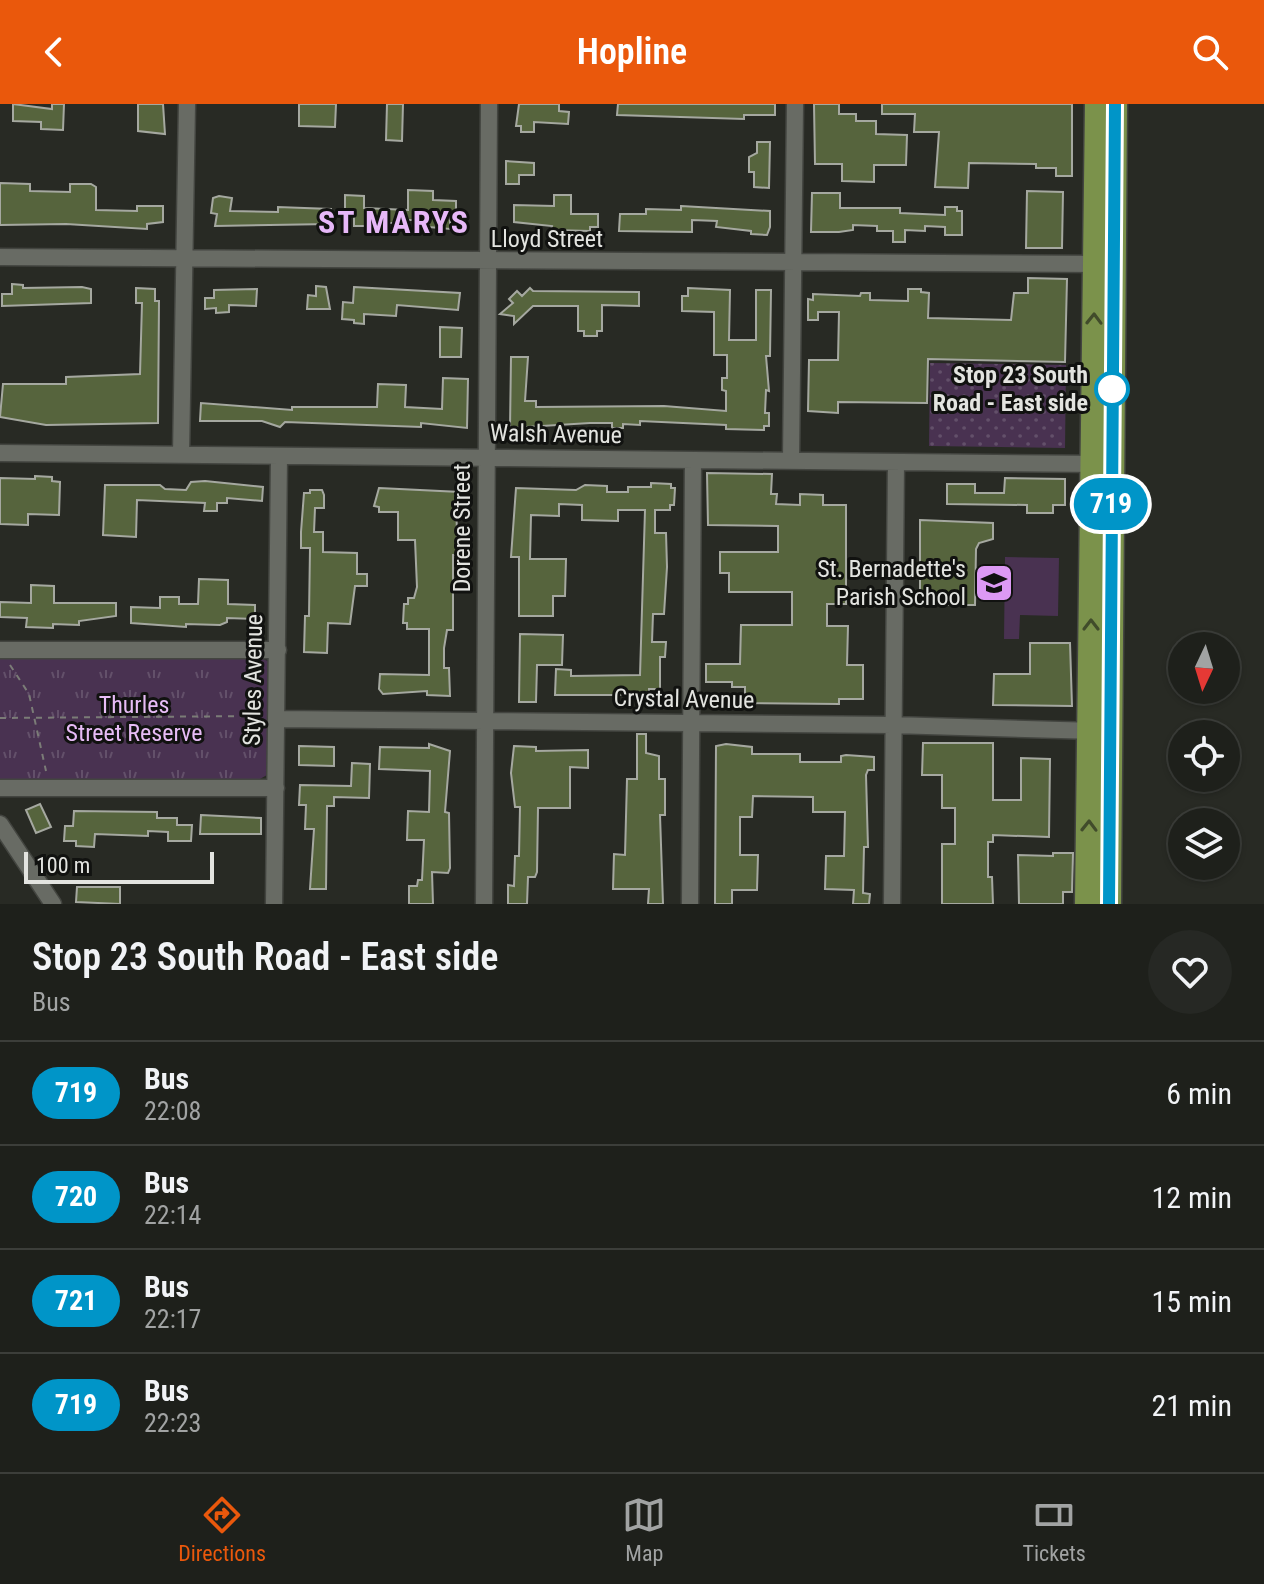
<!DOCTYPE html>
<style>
:root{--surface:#1e201b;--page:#262824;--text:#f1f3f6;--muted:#a1a3a3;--line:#3c3e3a;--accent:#ea580c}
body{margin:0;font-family:"Roboto Condensed",sans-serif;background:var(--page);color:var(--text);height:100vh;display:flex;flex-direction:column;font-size:30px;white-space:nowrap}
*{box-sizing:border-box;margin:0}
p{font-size:26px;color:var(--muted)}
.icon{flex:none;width:44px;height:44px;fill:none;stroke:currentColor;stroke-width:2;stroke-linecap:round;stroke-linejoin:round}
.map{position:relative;height:800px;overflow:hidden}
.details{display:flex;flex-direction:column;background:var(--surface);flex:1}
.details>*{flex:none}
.badge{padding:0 16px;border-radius:26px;font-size:28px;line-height:52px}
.needle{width:52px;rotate:184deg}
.controls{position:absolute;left:1168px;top:528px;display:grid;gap:16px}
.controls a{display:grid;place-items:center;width:72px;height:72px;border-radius:50%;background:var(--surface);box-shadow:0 2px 6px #0004,0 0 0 2px var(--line);font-size:40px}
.scale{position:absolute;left:24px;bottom:20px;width:190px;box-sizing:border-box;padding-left:8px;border:4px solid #e3e4e0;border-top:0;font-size:22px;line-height:28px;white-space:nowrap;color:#e3e4e0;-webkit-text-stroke:6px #111210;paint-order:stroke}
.map>.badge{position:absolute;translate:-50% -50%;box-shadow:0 0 0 4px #fff}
.round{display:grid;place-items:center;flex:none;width:84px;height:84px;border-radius:42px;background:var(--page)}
.overview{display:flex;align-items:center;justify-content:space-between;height:136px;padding:0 32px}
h1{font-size:38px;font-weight:600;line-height:60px}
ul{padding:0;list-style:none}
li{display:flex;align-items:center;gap:24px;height:104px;padding:0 32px;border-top:2px solid var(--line)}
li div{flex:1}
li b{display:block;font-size:30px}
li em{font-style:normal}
li .badge{min-width:88px;font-weight:700;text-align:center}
header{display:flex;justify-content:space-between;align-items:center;height:104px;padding:0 32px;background:var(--accent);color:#fff;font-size:36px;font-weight:600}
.dock{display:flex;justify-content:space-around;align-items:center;height:112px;border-top:2px solid var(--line);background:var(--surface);font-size:22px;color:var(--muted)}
.dock a{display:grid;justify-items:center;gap:4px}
.dock .selected{color:var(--accent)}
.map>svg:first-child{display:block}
.grass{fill:url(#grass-dots)}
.park{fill:url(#park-tufts)}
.pitch{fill:#493251}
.building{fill:#56643d;stroke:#a5a8a0;stroke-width:2}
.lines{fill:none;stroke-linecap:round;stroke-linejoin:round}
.minor-casing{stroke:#434540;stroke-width:19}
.highway-casing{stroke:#434540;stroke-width:27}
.path{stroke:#7b7c77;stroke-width:2;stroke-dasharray:6 6;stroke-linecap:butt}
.minor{stroke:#686b64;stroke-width:16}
.highway{stroke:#7b924b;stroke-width:24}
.oneway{stroke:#414c2b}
.line-casing{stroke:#fff;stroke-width:18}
.line{stroke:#0095c8;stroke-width:12}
.stop-dot{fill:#fff;stroke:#0095c8;stroke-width:4}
.labels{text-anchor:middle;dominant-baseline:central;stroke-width:6;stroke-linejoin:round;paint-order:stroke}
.street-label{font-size:24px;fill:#e3e4e0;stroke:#111210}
.stop-label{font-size:24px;font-weight:bold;fill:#e3e4e0;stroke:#111210;text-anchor:end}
.poi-label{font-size:24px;fill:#e3e4e0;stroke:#111210;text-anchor:end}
.park-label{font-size:24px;fill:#e7bcf6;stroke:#111210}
.district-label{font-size:32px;font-weight:bold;letter-spacing:2px;fill:#e7b8f8;stroke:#111210}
</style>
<header><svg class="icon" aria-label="back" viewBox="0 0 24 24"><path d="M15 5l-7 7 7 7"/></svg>Hopline<svg class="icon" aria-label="search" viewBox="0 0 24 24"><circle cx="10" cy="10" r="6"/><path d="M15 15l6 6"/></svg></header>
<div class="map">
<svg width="1264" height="800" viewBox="0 0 1264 800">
<defs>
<pattern id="grass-dots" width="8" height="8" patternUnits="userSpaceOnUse" patternTransform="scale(2)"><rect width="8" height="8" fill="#493251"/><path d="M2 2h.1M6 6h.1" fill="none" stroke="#63506a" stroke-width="1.8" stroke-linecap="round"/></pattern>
<pattern id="park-tufts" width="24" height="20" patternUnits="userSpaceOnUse" patternTransform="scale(2)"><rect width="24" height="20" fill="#493251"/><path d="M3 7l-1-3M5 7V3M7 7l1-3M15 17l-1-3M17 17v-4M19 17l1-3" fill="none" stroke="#63506a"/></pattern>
</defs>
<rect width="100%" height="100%" fill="#282a24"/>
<path class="grass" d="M930 259 1066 261 1065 344 929 342Z"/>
<path class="park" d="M0 552 257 553 268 557 267 671 258 676 0 677Z"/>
<path class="pitch" d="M1005 453 1059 454 1058 512 1020 511 1019 535H1004Z"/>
<path class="building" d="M13 0 52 5V0H64L63 26 41 25V18L13 17Z
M138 0H163L165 30 138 27Z
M299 0H336L335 23 299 22Z
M387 0H403L402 37 386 36Z
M519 0H559V7L569 8 568 20 534 18V28H521V22H516Z
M618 0H775V11H744V15L617 11Z
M814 0H839V10H856V17H876V30L907 31 906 61H874V78L842 77V60H815Z
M882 0H1072V72H1056V64H1036V60L969 59 968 84 935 83 939 28H914L915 10H882Z
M757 38H770L769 84 754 83V68H749V53L757 49Z
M506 57 534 59V71H519V80H506Z
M0 79 30 80V87L70 88V80H91L96 83V106L137 107V102H163V118L147 120V125L66 120 0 121Z
M408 86 433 87V96L456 97V113L450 112V125L418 122V116H395L394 119H384V122H354V107H345V91L364 92V104L408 106Z
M1027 87 1063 88 1062 144H1026Z
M812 89H840V104H900V109L945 111V103H957V107H962V131H945V123L925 122V127L905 126V138H893V127H877V122L853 121V126L839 128H811Z
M554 91H571V110H598V123H590V127L551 126 552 122 514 118V101L554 102Z
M219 92 232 94 230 107 278 108V103L331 105 330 120 215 122 217 110 211 109 213 94Z
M681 102 770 107V123L767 131 751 130V127L716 123 717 117 692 116V128L619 127 620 110H646V105L681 106Z
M1028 174 1067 175 1065 258 928 255 927 299 838 298V309L808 307 809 256H838L839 208H818V216H808V195L813 196V190L860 192 861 189H870V196L908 197V185H921V188L929 189 928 214 1011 216 1014 189H1028Z
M12 180 23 181V184L82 183 91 185V199L2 202V190H12Z
M316 182 326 183 330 205H307L308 191 316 192Z
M354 183 460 189 458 206 397 201 396 212 364 210V220L354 219V216L342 215 343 198 353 199Z
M136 184 155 185V197H159L158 319 46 321 0 313 3 280H66V273L140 270 142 199H136Z
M530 184 533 187 639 188V202L602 201V227H597V232H584V227H578V202H533L514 220V212L500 210 513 199 509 195 517 187 522 192Z
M688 184 730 186 729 236H756V186H771L770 252H766L769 287 766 286 765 309H769V322H764V326L726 325V321L640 317V321L623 320V324H612V319H590L510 324 511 253H528L525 297H536V303L664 302 726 307V287L722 286V274H727V251H714V208L682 207V192H688Z
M257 185 256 202 229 201V208L216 209V204L205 205V194H214V186Z
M440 223 462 224 461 253H440Z
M443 274 468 275 467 324 421 319V323L285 318 280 323 262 317H200L201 299 292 306V303H377L378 280 406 281 405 303 442 305Z
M707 369 772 370 771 390H777L776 400 800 401V390L823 391V401H846V500H827V522H848L847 561H863V595H839V600L745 599V583H732V578H706V560H740L741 521H792V488H729V469H720V448H778V422L708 421Z
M35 372 52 373V377L60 378 59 411 28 410V421L0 420V374L35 375Z
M1005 374 1065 375V401H1053V409H1027V401L947 400V380H975V389H1004Z
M205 377 263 383 262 397 227 394V399H217V407H204L205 399 137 396 136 433 103 431 105 381H160L165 385 186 386 191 378Z
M651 379 671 380V384H675L674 401H670V406H655V429H666L667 463 664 510H653L652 538H666L665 553H660V585H649V591H555L556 565 571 566V572L640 571 645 406H618V417L582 416V401L559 400V412L531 411 530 455H566L565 492H553V512H519V453H511L516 384 576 386 585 381 607 382V388H628V383H651Z
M379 384 460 388V403H456L458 451H453V526H447L444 544V564H449L450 592 427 591V587L383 590 379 585 380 570 429 571V525H407V519H403L404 500H408V494H414L417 483 415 436H398V408H379V403L374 402Z
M310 386H322L324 391V404H315L314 428H323V448L357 449V470H367V482H355L350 520 328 519 327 549 304 548 305 512H309L310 444H301V428L304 389H310Z
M920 416 993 419V435L979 439 976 445 975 501H920Z
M199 475 228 476V500L255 501V515L227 514V518L220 521 186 520V523L131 519V503L160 504V493H179V500H198Z
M31 481 54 482V499H116V512L79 517V521L53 520V524L26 523 27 514 0 513V498L31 499Z
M520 530 563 531 562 561H537L536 598H519Z
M1030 539H1070L1072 602 993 601 994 570H1030Z
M637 630H646V649L659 652V675H665V711H660L663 800H648L649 785H613L614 750 625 751 627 675H637Z
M923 639H993V696H1021V654L1050 655 1049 733 993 731V738H988V773H992L993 800H942V740H955V704H942V671H922Z
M429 640 450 647 445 708 449 709 450 764 448 769 432 768 433 800H409V782H417L418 776H422L424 736H407L408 707 429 708 430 667 379 665 380 643 429 644Z
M726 640 752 643V650H800V658H841V652L846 651 874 653V666H868L866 671 868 743H864L863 789 870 790 869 800H853L854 786 825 785 826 752H844L845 708H813V693L753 692 752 713H740V751H758L757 786H732V800H715L716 642Z
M299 642 334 643V662L299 661Z
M514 642 536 643V647L588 646V664L570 663V704H538L537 768 535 773H528L527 800H508V781L514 782 515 752H519L520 703H515L511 669Z
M352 659 370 660 369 694 334 693V702H327L326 785H310L314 725H305L306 701H299L300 681 351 682Z
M40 700 51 723 36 729 26 706Z
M74 707 157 708V714H177V721H192L191 737H168V728L148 727V732L95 730 94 743 76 742V737H64L65 722H73Z
M201 711 261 714V730H200Z
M1053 749H1073L1072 788H1063V800H1019L1018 751 1053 752Z
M77 783H120V800L76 798Z"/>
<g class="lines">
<defs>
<path id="minor" d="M0 153 1102 160
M0 349 1102 360
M181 351 187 0
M791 357 795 0
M0 546H278
M278 615 893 621 1096 627
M0 684H276
M0 720 53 800
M274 800 279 352
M484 800 489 0
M690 800 693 356
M892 800 896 358"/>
<path id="highway" d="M1087 800 1097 0
M1109 800 1115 0"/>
</defs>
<use href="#minor" class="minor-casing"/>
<use href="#highway" class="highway-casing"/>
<path class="path" d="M10 561 29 590 46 667
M0 614 260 612"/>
<use href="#minor" class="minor"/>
<use href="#highway" class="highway"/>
</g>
<defs><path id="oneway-chevron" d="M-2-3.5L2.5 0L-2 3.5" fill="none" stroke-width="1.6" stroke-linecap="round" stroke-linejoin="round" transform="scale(2)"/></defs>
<g class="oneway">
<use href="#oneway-chevron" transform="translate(1094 215) rotate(-89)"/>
<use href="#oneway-chevron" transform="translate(1091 521) rotate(-90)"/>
<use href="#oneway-chevron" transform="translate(1089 722) rotate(-89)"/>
</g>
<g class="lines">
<defs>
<path id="line" d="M1109 800 1115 0"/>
</defs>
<use href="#line" class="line-casing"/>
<use href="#line" class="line"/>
</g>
<defs>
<symbol id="school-square" viewBox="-11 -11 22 22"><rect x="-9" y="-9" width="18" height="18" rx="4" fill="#dc99f4" stroke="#111210"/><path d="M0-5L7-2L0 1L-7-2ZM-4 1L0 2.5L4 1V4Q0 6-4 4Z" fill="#111"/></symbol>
</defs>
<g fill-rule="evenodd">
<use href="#school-square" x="972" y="457" width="44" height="44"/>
</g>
<circle class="stop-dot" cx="1112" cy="285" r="16"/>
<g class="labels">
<g class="street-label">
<text x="547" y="135">Lloyd Street</text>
<text transform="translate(556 330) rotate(1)">Walsh Avenue</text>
<text transform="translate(462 424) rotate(-90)">Dorene Street</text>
<text transform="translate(253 576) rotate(-89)">Styles Avenue</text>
<text transform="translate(684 595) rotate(1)">Crystal Avenue</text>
</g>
<g class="stop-label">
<text x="1088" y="271">Stop 23 South<tspan x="1088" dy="28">Road - East side</tspan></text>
</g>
<g class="poi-label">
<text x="966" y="465">St. Bernadette's<tspan x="966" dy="28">Parish School</tspan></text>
</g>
<g class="park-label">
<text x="134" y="601">Thurles<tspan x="134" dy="28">Street Reserve</tspan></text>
</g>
<g class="district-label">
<text x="394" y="118">ST MARYS</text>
</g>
</g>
</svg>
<div class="controls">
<a><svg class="needle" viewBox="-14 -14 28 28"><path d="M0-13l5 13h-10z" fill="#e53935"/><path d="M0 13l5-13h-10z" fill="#a1a3a3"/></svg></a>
<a><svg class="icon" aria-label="locate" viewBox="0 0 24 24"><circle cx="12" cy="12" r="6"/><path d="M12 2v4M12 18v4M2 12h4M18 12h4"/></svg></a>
<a><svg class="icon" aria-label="layers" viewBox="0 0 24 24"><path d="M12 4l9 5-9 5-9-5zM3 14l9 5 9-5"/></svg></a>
</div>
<div class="scale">100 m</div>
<b class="badge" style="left:1111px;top:400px;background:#0095c8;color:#fff">719</b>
</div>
<section class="details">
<div class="overview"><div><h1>Stop 23 South Road - East side</h1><p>Bus</p></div><a class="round"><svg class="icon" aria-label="heart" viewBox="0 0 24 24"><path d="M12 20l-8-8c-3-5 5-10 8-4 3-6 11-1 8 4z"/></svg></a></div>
<ul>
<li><span class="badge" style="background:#0095c8;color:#fff">719</span><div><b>Bus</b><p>22:08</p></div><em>6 min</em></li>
<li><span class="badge" style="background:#0095c8;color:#fff">720</span><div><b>Bus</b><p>22:14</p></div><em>12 min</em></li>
<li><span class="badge" style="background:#0095c8;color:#fff">721</span><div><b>Bus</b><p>22:17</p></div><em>15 min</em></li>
<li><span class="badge" style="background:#0095c8;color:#fff">719</span><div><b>Bus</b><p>22:23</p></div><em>21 min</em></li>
</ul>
</section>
<nav class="dock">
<a class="selected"><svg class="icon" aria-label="directions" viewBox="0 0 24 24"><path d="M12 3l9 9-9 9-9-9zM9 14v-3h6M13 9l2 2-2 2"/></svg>Directions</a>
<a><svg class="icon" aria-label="map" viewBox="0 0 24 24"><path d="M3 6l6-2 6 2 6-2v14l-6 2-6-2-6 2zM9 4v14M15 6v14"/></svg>Map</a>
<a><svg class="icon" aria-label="tickets" viewBox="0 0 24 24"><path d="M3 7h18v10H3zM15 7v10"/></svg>Tickets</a>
</nav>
